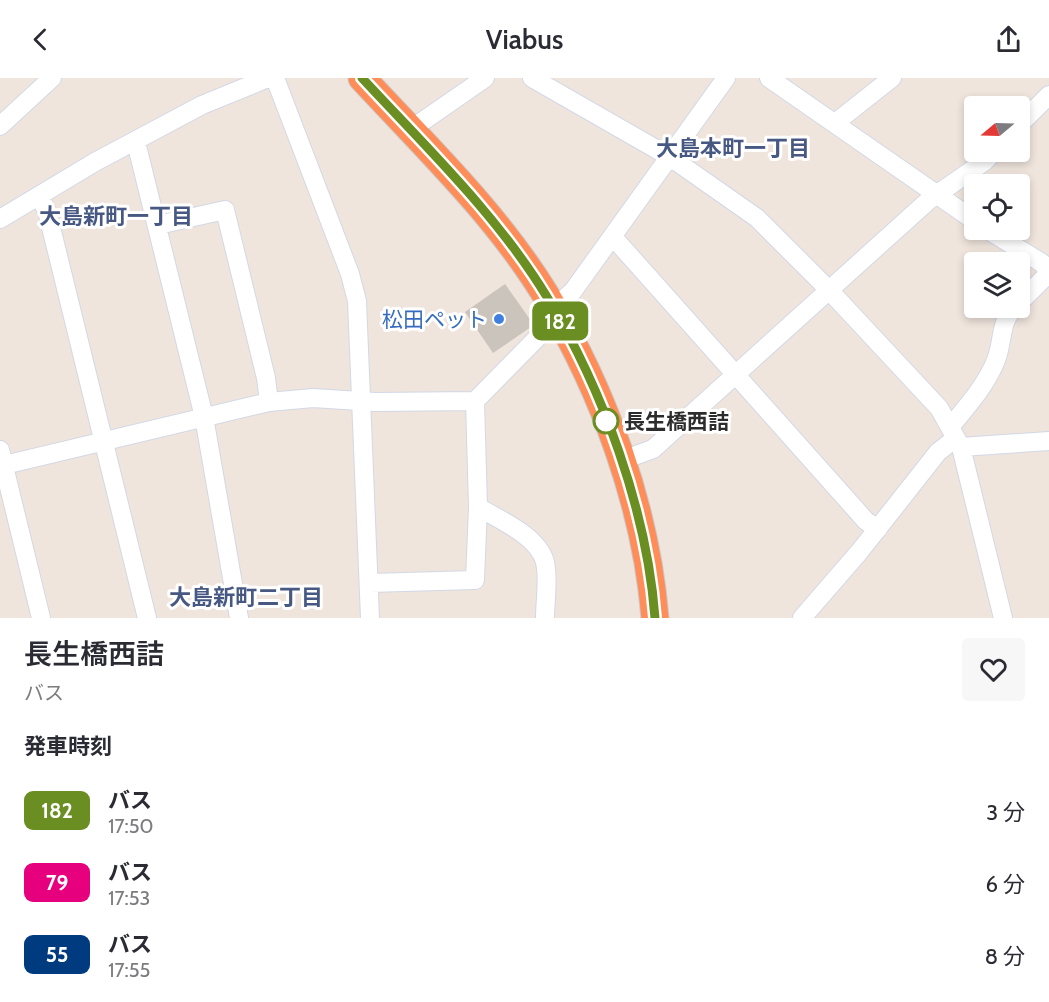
<!DOCTYPE html>
<html lang="ja">
<meta charset="utf-8">
<style>
:root{--surface:#fff;--page:#f7f7f7;--text:#2b2b33;--muted:#7c7c81}
body{margin:0;font-family:Cabin,"Noto Sans JP",sans-serif;background:var(--page);color:var(--text);height:100vh;display:flex;flex-direction:column;font-size:22px;white-space:nowrap}
*{box-sizing:border-box;margin:0}
p{font-size:20px;color:var(--muted)}
.icon{flex:none;width:33px;height:33px;fill:none;stroke:currentColor;stroke-width:2;stroke-linecap:round;stroke-linejoin:round}
.map{position:relative;height:540px;overflow:hidden}
.side{display:flex;flex-direction:column;background:var(--surface);flex:1}
.side>*{flex:none}
.badge{padding:0 12px;border-radius:9px;font-size:21px;line-height:39px}
.needle{width:39px;rotate:251deg}
.tools{position:absolute;left:964px;top:18px;display:grid;gap:12px}
.tools a{display:grid;place-items:center;width:66px;height:66px;border-radius:6px;background:var(--surface);box-shadow:0 3px 9px #0003;font-size:30px}
.map>.badge{position:absolute;translate:-50% -50%;box-shadow:0 0 0 3px #fff}
h2{padding:0 24px;font-size:22px;line-height:54px}
.round{display:grid;place-items:center;flex:none;width:63px;height:63px;border-radius:6px;background:var(--page)}
.headline{display:flex;align-items:center;justify-content:space-between;height:102px;padding:0 24px}
h1{font-size:28px;font-weight:600;line-height:45px}
ul{padding:0;list-style:none}
li{display:flex;align-items:center;gap:18px;height:72px;padding:0 24px}
li div{flex:1}
li b{display:block;font-size:22px}
li em{font-style:normal}
li .badge{min-width:66px;font-weight:700;text-align:center}
header{display:flex;justify-content:space-between;align-items:center;height:78px;padding:0 24px;background:var(--surface);font-size:27px;font-weight:600}
.map>svg:first-child{display:block}
.building{fill:#cac4bc}
.lines{fill:none;stroke-linecap:round;stroke-linejoin:round}
.minor-casing{stroke:#d2d8e6;stroke-width:20}
.highway-casing{stroke:#c8c8c8;stroke-width:29}
.minor{stroke:#fff;stroke-width:18}
.highway{stroke:#ff8d59;stroke-width:27}
.line-casing{stroke:#fff;stroke-width:14}
.line{stroke:#6b8e23;stroke-width:9}
.shop-dot{fill:#3f7fe0;stroke:#fff;stroke-width:2}
.stop-dot{fill:#fff;stroke:#6b8e23;stroke-width:3}
.labels{text-anchor:middle;dominant-baseline:central;stroke-width:6;stroke-linejoin:round;paint-order:stroke}
.shop-label{font-size:21px;fill:#366cbe;stroke:#fff;text-anchor:end}
.stop-label{font-size:21px;font-weight:bold;fill:#2c2c2c;stroke:#fff;text-anchor:start}
.neighbourhood-label{font-size:22px;font-weight:bold;fill:#475983;stroke:#fff}
</style>
<header><svg class="icon" aria-label="back" viewBox="0 0 24 24"><path d="M15 5l-7 7 7 7"/></svg>Viabus<svg class="icon" aria-label="share" viewBox="0 0 24 24"><path d="M12 15V3M7 8l5-5 5 5M5 13v7h14v-7"/></svg></header>
<div class="map">
<svg width="1049" height="540" viewBox="0 0 1049 540">
<rect width="100%" height="100%" fill="#efe5dd"/>
<path class="building" d="M505 206 534 247 493 275 465 234Z"/>
<g class="lines">
<defs>
<path id="minor" d="M275 0 350 196 357 223 370 540
M532 0 670 79 757 140 828 211 939 330 961 369 1003 540
M769 0 975 143
M835 45 892 0
M1020 46 1049 17
M0 48 52 0
M410 52 485 0
M136 64 204 339 239 540
M39 118 47 133 147 540
M0 141 95 84 202 27 268 0
M158 147 225 132 266 300 269 324
M988 152 1042 185 1049 194
M613 159 866 443 878 451
M1020 224 1049 195
M553 231 573 213 726 0
M950 349C966 330 987 306 996 282 1003 265 1000 243 1014 230
M961 369 1049 363
M0 372 41 540
M620 383 653 371 929 122 985 83 994 74
M0 388 269 324 313 320 375 324 475 323 540 257 559 243
M478 429C500 442 538 458 545 484 549 501 545 523 545 540
M369 505 475 502 478 429 475 323
M802 540 860 473 938 374 956 360"/>
<path id="highway" d="M362 0C426 69 498 138 547 219 604 314 646 429 655 540"/>
</defs>
<use href="#minor" class="minor-casing"/>
<use href="#highway" class="highway-casing"/>
<use href="#minor" class="minor"/>
<use href="#highway" class="highway"/>
</g>
<g class="lines">
<defs>
<path id="line" d="M362 0C426 69 498 138 547 219 603 312 647 432 655 540"/>
</defs>
<use href="#line" class="line-casing"/>
<use href="#line" class="line"/>
</g>
<circle class="shop-dot" cx="499" cy="241" r="6"/>
<circle class="stop-dot" cx="606" cy="343" r="12"/>
<g class="labels">
<g class="shop-label">
<text x="487" y="241">松田ペット</text>
</g>
<g class="stop-label">
<text x="624" y="343">長生橋西詰</text>
</g>
<g class="neighbourhood-label">
<text x="733" y="70">大島本町一丁目</text>
<text x="116" y="138">大島新町一丁目</text>
<text x="246" y="519">大島新町二丁目</text>
</g>
</g>
</svg>
<div class="tools">
<a><svg class="needle" viewBox="-14 -14 28 28"><path d="M0-13l5 13h-10z" fill="#e53935"/><path d="M0 13l5-13h-10z" fill="#7c7c81"/></svg></a>
<a><svg class="icon" aria-label="locate" viewBox="0 0 24 24"><circle cx="12" cy="12" r="6"/><path d="M12 2v4M12 18v4M2 12h4M18 12h4"/></svg></a>
<a><svg class="icon" aria-label="layers" viewBox="0 0 24 24"><path d="M12 4l9 5-9 5-9-5zM3 14l9 5 9-5"/></svg></a>
</div>
<b class="badge" style="left:560px;top:243px;background:#6b8e23;color:#fff">182</b>
</div>
<section class="side">
<div class="headline"><div><h1>長生橋西詰</h1><p>バス</p></div><a class="round"><svg class="icon" aria-label="heart" viewBox="0 0 24 24"><path d="M12 20l-8-8c-3-5 5-10 8-4 3-6 11-1 8 4z"/></svg></a></div>
<h2>発車時刻</h2>
<ul>
<li><span class="badge" style="background:#6b8e23;color:#fff">182</span><div><b>バス</b><p>17:50</p></div><em>3 分</em></li>
<li><span class="badge" style="background:#e6007e;color:#fff">79</span><div><b>バス</b><p>17:53</p></div><em>6 分</em></li>
<li><span class="badge" style="background:#003b80;color:#fff">55</span><div><b>バス</b><p>17:55</p></div><em>8 分</em></li>
</ul>
</section>
